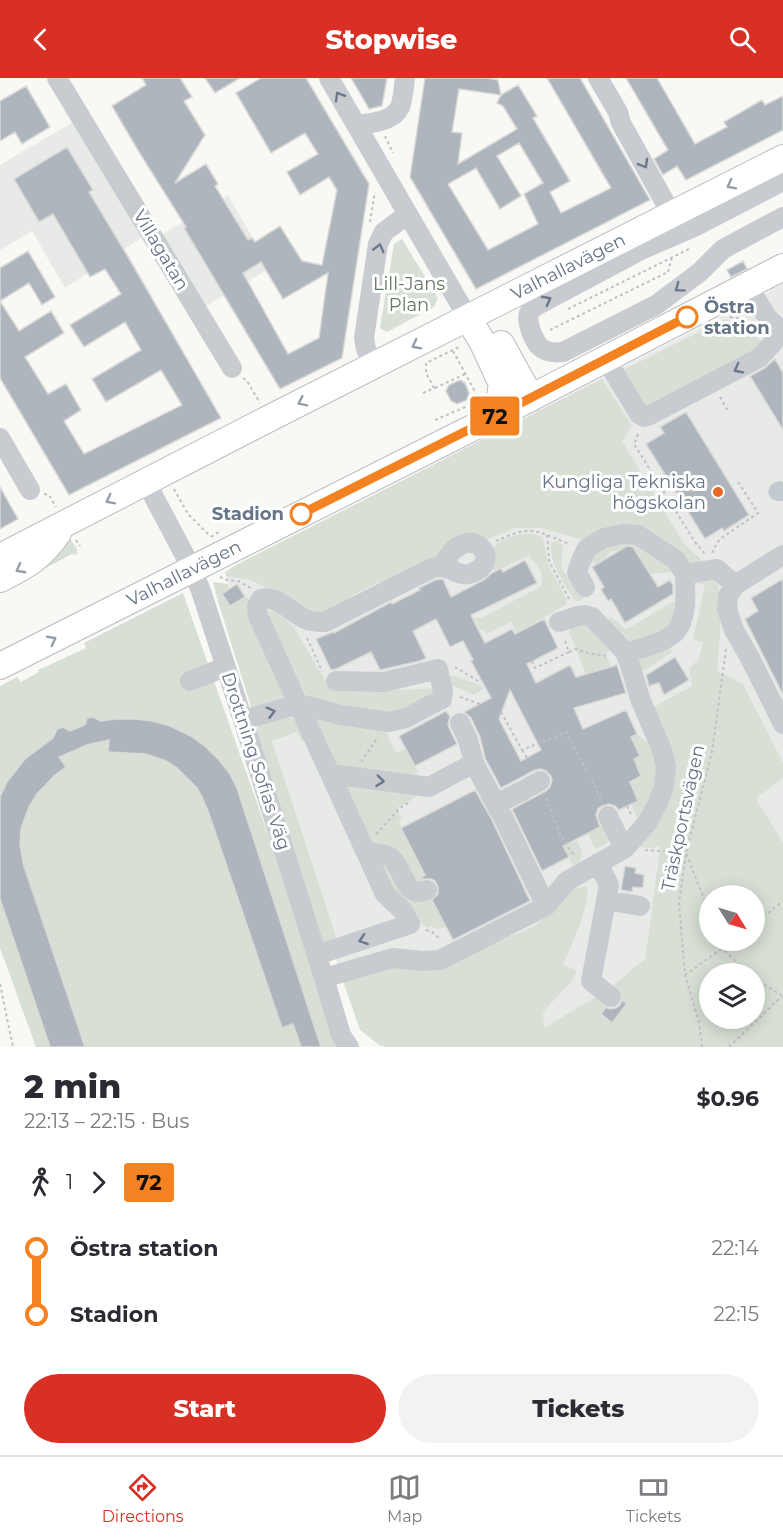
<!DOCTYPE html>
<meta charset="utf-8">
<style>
:root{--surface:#fff;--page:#f2f2f3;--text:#2b2b33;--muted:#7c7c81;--line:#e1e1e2;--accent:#d93025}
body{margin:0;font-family:Montserrat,sans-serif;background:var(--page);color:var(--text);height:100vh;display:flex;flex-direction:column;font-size:22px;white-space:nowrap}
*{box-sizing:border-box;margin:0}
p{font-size:20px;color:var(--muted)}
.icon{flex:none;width:33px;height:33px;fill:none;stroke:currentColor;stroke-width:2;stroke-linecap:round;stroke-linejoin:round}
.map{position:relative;height:969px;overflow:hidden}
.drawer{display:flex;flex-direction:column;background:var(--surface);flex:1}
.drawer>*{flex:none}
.badge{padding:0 12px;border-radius:4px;font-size:21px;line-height:39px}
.needle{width:39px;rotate:127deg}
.controls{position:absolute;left:699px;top:807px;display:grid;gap:12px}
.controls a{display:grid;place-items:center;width:66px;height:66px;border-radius:50%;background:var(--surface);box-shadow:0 3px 15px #0003;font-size:30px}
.map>.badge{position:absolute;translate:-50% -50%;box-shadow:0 0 0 3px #fff}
.legs{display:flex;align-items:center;gap:9px;height:66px;padding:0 24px;font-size:20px}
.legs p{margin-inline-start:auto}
.head{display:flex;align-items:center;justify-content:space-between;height:102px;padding:0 24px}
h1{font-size:33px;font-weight:800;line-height:45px}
.button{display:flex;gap:12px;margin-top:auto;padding:12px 24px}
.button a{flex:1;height:69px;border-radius:36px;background:var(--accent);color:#fff;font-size:24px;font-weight:800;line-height:69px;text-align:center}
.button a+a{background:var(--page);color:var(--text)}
ul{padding:0 24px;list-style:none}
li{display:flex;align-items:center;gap:21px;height:66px;font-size:22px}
li i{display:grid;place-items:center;width:9px;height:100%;margin:0 8px;background:currentColor}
li i::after{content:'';width:15px;height:15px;margin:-8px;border:4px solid;border-radius:50%;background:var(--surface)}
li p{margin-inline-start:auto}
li:first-child i{background:linear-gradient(#0000 50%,currentColor 0)}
li:last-child i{background:linear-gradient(currentColor 50%,#0000 0)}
header{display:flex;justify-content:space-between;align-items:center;height:78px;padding:0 24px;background:var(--accent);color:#fff;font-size:27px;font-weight:800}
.tabs{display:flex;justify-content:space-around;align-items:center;height:84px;border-top:2px solid var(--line);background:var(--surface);font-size:16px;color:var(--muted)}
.tabs a{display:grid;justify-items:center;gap:3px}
.tabs .active{color:var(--accent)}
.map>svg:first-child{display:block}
.built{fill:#e8eae8}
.green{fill:#d8e0d6;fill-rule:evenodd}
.water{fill:#c2cad0}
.building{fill:#aeb5bc;stroke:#d9dad7;stroke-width:1.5;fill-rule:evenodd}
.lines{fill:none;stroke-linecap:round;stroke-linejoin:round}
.major-casing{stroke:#b9bcc1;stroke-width:28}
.path{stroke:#bfc1c4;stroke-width:2;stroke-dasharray:3 3;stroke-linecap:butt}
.minor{stroke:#c8cbcf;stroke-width:20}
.major{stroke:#fff;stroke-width:26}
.oneway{stroke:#6b788b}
.oneway2{stroke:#949eab}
.line-1-casing{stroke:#fff;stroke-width:14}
.line-1{stroke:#f58220;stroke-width:9}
.stop-1-dot{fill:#fff;stroke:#f58220;stroke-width:3}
.poi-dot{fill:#e96a24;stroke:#fff;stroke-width:2}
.labels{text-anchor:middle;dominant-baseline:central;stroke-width:6;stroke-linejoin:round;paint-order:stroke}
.street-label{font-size:18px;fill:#667487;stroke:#fff}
.park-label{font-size:18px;fill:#637961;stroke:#fff}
.stop-label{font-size:18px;font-weight:bold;fill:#667487;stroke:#fff;text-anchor:start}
.poi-label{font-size:18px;fill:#667487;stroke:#fff;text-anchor:end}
</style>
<header><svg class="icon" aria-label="back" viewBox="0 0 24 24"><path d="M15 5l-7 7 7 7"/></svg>Stopwise<svg class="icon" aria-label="search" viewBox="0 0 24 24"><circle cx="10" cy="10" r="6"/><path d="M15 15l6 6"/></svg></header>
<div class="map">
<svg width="783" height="969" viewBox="0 0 783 969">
<rect width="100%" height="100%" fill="#f8f8f5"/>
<path class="built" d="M80 40 149 155 65 210 32 153 0 172V87Z
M228 117 270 190 196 234 153 162Z
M783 198V684L743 606 689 671 659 772 638 936 600 969 341 896 254 639 217 520 230 511 225 494 769 214 775 205Z
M783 700V764L756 721Z"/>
<path class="green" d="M402 161 438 220 434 229 387 254 380 250 394 166Z
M725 241 764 264 760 276 648 333 619 294Z
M602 301 632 348 622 363 684 466 705 485 689 486 637 449 580 461 541 450H514L488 461 466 460 435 480 392 502 380 504 353 517 349 524 318 538 290 522 251 502 226 498 225 494 236 487Z
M67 456 77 471V477L72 476 0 514V509Z
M521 456H532L543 459 548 486 567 522 566 527 530 547 531 550 518 558 511 544 486 556 483 551 480 552 474 540 483 539 542 508C543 492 539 489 529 478L497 492 490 491C492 465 495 463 521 456Z
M623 460 663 478 673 494 650 496 632 466 618 474 615 472 607 477 606 481 596 487 594 484 591 486V482L593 476Z
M555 463 561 465 563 468 561 489 579 518 586 520 578 523H575L573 520C562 502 550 487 551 465Z
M699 498 717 501C723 532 720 562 717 593L743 606 783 684V700L756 721 783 764V969H386L379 967 360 952 343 903 520 855C527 851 535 848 542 842 560 826 556 809 587 809 590 830 571 868 563 887L577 893 571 904 543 934 544 950 599 917 609 925 601 937 611 945 626 925 609 911 645 881 660 768 652 770 636 769 662 725 650 631 692 608 689 590 699 581 703 564 693 562 705 506 693 505ZM710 818H754V862H710ZM710 896H754V940H710Z
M213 504 228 506 230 511 222 516 230 528 245 519 252 523 286 620 253 634 217 520Z
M183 515 275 776 339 969H36L0 870V608L17 599 21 604 39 594 38 592 45 589 86 570 84 565Z
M672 524H674L679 531 671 552 626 566 608 542 610 539 618 544 625 551 629 550Z
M273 530 293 548 327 605 338 611 401 612 436 610V618L383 640 308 621 266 536Z
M582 546 591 548 611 571 605 577 609 582 611 588 586 596 569 554 571 549Z
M668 566 672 574 645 592 637 595 638 581Z
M451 597 481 607 483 611 474 617 449 606 448 603Z
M317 637 385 652 396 675 406 670 418 694 411 699 340 692 333 685 314 642Z
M283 638C300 641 300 650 305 664L302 663 297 654 272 663 339 868 320 866 253 655 260 646Z
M637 656 651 667 662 694 640 747 631 726 638 723 630 704 641 698 634 681 631 659Z
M350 707 418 716V717L397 730 402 741 399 743 402 750 401 751 425 797 421 800 425 808H416C398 791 358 763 361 736 353 730 346 718 347 708Z
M606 746 610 760 606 766 597 770 594 769 588 755Z
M568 754 573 764 577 762 582 774 580 783 573 788 559 759Z
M380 781 429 817 446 849 438 851 430 848 428 850 416 842 389 808Z"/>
<path class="water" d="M780 403 783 404V423C765 425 763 406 780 403Z"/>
<path class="building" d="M142 0H180L192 19 184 23 205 57 175 105 206 86 218 106 215 108 248 162 252 160 255 164 280 148 302 183 322 187 337 112 329 99 300 117 287 94 318 76 305 55 271 75 236 15 261 0H306L369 106 342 280 280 311 184 150 186 149 139 74 112 28 146 7ZM261 184 283 221 328 195 319 260 288 276 243 195Z
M205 0H240L215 15Z
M351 0H387L382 28 369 31Z
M425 0H487L498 2 501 17 518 7 537 38 533 40 570 103 550 114 561 135 611 110 547 0H580L650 122 476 211 410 99ZM459 11 501 17 497 25 503 28 517 51 458 86 462 55 452 54ZM519 65 543 105 524 116 538 146 488 172 448 106 476 90 500 131 521 118 497 78Z
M626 0H657L695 66 727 49 724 44 762 22 765 27 783 18V52L686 102 677 88 663 97 654 81 668 72Z
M26 8 50 49 22 66 15 54 0 63V23Z
M67 69 93 112 89 114 127 177 221 340 69 417 0 300V190L28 173 55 219 42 227 29 205 0 223 19 253 51 233 64 255 25 279 48 316 66 306 81 332 64 343 84 376 182 327 161 292 106 324 92 301 141 272 125 244 84 269 70 247 121 216 105 191 90 199 53 136 39 144 14 101Z
M743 183 747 191 731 199 727 192Z
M775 281 783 295V352L750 298 765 290Z
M460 302 465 305 469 315 467 322 457 326 451 323 446 313 449 307Z
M686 334 749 437 724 453 722 450 705 461 646 366 664 355 660 349Z
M0 409 18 441 0 451Z
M627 468 633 469 658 509 670 502 673 508V516L625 545 611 521 608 523 601 512 604 509 592 489Z
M525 482 537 505 471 537 485 565 512 551 515 556 544 541 558 570 527 586 536 605 570 587 576 599 617 587 626 615 574 630 583 651 626 632 637 656 631 659 640 678 634 681 641 698 630 704 638 723 619 732 615 728 609 726 602 728 598 731 596 737 600 749 563 768 569 779 542 793 512 731 546 713 550 709 552 703 551 698 546 693 541 691 535 692 501 710 485 680 480 659 471 640 464 634 491 620 471 583 473 582 463 563 450 569 436 541 413 553 426 580 420 583 380 592 371 574 336 591 331 592 316 561 333 554 334 555 391 524 392 526 420 512 419 510 435 502 443 501 451 519 484 502 492 495 501 490 503 494ZM510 612 541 672 521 683 499 641Z
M783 501V617L745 541 758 533 751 520Z
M237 506 245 519 230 528 222 516Z
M675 579 689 602 664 617 659 605 649 608 646 597Z
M446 633 450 639 448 645 449 650 457 666 415 688 399 658Z
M93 639 101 643 115 641H135L153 643 170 648 191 658 206 669 219 682 230 696 237 710 321 969H301L293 946 282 950 208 733 202 719 197 710 177 690 166 683 146 676 108 674 109 662 87 667 59 679 66 689 55 697 37 716 29 729 21 751 20 767 24 788 85 969H50L0 821V719L7 704 25 681 53 660 57 651 63 649 70 653 85 647 87 640Z
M475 712 492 742 530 823 453 862 432 822 438 816V809L435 803 431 801H421V800L425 797 401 750Z
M625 788 636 790 635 795 644 797 643 810 633 809 632 814 621 812Z
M622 922 627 925 612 945 601 936 606 929 610 931 616 930 620 927Z"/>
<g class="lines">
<defs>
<g id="major">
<path d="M468 240 483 265 502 306 499 325 490 341"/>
<path d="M501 266 531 320"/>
<path id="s1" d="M0 479 268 341 783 80"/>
<path d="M0 501C26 488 41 480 58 455"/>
<path id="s2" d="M0 588 490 341 783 189"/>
</g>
</defs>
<use href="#major" class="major-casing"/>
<path class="path" d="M385 58 393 75
M370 144 375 114
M668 194 672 179
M568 231 689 171
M730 239 737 240 758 256
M550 252 668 194
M453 273 479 321
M243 300 247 303 260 325
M435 310 465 296
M423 315 434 310 426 295V285L461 268
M720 319 729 335
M435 342 477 324
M638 356 634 366 695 464 705 476
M174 411 188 436 210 458
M44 416 49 417 56 429
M547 457 549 483 570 523
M211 459 220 453
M76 462 80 468
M496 463C506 459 517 453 528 453 543 453 557 462 570 466
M712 475 716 467 720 461 758 435 737 402
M220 499 227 502 238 503 251 510
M307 560 322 593
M569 574 576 571 588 575 606 578
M532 583 535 590 569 574 564 560
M455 589 478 603 481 601
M460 619 480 626
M501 634 522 672 566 654 588 696
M522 672 527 680
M361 684 378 659
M592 702 602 724
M546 720C554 738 560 765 576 778
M627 728 632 738
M376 756 400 730 411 723
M645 772 686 775 710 836
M754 846 783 823
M426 852 432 854 441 862
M720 862 723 871 749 896
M685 897 734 862
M754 900 781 917
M0 906 13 969
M702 969 699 944 685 897 679 825 686 775 712 674 726 571
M729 969 782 918"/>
<path class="minor" d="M57 0 232 290
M329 0 468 240
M598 0 618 34 621 45 672 137
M357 47C371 45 393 44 400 29 403 22 404 8 405 0
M783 103 694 149 643 171 536 228C533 230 530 232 529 235 526 244 533 261 539 268 545 274 555 275 563 274L656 227 700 194 723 171 783 139
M748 208 767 239 783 255
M606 281 639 336 644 339 650 337 759 280 772 266 780 253
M374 288 366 271 364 260 378 166 384 154 408 136
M0 360 30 412
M146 404 192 491 201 513 243 642 324 900 341 957 349 969
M783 477 735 507 728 518 727 531 734 552 750 580 783 646
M585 509 577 495 580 485 587 470 604 460 623 456 638 457 676 482 685 496
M625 574C636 573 646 569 657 565 664 562 672 559 677 552 688 537 685 514 685 496L717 491 735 507
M190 603 225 589
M243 642 299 626 341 637 389 644 406 640 442 621 443 613 438 591 384 604 336 603
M474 685 500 734
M331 696 429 709 474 685 468 662 460 645
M527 710 540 703
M496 726 522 713
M608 738 624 771
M503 739 546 828
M366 775C373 775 384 775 390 779 404 788 403 822 427 812
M598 785 609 807 591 903 611 919
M606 822 640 828
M317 877 410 846 403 833 385 816 258 538 257 528 261 521C276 516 292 535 305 541 311 544 318 544 325 544L432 490C435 490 438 488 441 489 452 489 459 500 472 495 500 485 479 452 456 470 450 474 446 483 441 488
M324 900 393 880 422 883 440 882 546 828 567 803 624 771 647 745 657 727 664 709 666 688 662 672 641 623 629 584 625 574 592 539 585 537 578 538 559 544"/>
<use href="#major" class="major"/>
</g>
<defs><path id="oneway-chevron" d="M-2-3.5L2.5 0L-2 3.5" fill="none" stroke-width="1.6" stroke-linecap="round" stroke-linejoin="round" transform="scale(1.5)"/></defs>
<g class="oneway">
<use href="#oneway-chevron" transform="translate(339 18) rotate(-121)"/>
<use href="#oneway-chevron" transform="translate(644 86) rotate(60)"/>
<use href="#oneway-chevron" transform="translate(379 170) rotate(-76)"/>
<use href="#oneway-chevron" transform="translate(679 210) rotate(143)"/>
<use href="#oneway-chevron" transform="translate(547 222) rotate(-28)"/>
<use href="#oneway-chevron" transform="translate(738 291) rotate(153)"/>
<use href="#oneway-chevron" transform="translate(271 634) rotate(-15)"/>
<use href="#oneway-chevron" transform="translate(380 703) rotate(7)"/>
<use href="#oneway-chevron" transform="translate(363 862) rotate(161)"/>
</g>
<g class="oneway2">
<use href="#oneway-chevron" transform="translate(731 107) rotate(153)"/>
<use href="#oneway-chevron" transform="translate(416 267) rotate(153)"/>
<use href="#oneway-chevron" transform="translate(302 324) rotate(154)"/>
<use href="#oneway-chevron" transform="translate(110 422) rotate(153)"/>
<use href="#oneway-chevron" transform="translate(20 491) rotate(152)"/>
<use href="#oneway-chevron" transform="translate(52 562) rotate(-27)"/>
</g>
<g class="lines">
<defs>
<path id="line-1" d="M301 436 490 341 687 239"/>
</defs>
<use href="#line-1" class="line-1-casing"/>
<use href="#line-1" class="line-1"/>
</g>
<g class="stop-1-dot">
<circle cx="687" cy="239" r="10"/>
<circle cx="301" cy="436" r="10"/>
</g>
<circle class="poi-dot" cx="718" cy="414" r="6"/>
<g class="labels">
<g class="street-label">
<text transform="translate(161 172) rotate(59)">Villagatan</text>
<text stroke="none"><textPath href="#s1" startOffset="638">Valhallavägen</textPath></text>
<text stroke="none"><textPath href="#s2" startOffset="206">Valhallavägen</textPath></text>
<text transform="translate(256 683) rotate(72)">Drottning Sofias Väg</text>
<text transform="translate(683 740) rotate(-78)">Träskportsvägen</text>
</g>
<g class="park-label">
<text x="409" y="206">Lill-Jans<tspan x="409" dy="21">Plan</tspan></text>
</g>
<g class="stop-label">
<text x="704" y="229">Östra<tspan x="704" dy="21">station</tspan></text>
<text x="284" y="436" text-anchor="end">Stadion</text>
</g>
<g class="poi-label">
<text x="706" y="404">Kungliga Tekniska<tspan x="706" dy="21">högskolan</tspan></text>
</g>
</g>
</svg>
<div class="controls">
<a><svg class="needle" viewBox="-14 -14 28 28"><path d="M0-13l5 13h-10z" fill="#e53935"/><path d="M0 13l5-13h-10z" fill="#7c7c81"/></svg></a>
<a><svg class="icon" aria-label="layers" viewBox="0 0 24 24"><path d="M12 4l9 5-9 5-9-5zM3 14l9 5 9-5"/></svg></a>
</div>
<b class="badge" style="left:495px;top:338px;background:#f58220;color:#111">72</b>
</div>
<section class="drawer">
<div class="head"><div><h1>2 min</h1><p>22:13 – 22:15 · Bus</p></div><b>$0.96</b></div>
<div class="legs"><svg class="icon" aria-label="walk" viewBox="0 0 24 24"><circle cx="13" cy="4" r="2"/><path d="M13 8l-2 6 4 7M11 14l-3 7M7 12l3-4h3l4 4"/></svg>1<svg class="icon" aria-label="forward" viewBox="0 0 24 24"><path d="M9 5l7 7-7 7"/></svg><b class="badge" style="background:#f58220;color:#111">72</b></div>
<ul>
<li><i style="color:#f58220"></i><b>Östra station</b><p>22:14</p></li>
<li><i style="color:#f58220"></i><b>Stadion</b><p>22:15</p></li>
</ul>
<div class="button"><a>Start</a><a>Tickets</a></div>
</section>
<nav class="tabs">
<a class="active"><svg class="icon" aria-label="directions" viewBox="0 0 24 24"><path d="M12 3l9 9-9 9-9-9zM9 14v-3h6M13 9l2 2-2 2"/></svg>Directions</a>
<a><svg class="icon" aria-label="map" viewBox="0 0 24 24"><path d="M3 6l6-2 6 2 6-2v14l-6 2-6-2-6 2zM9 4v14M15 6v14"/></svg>Map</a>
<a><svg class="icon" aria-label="tickets" viewBox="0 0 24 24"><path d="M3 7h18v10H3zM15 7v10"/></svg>Tickets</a>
</nav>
